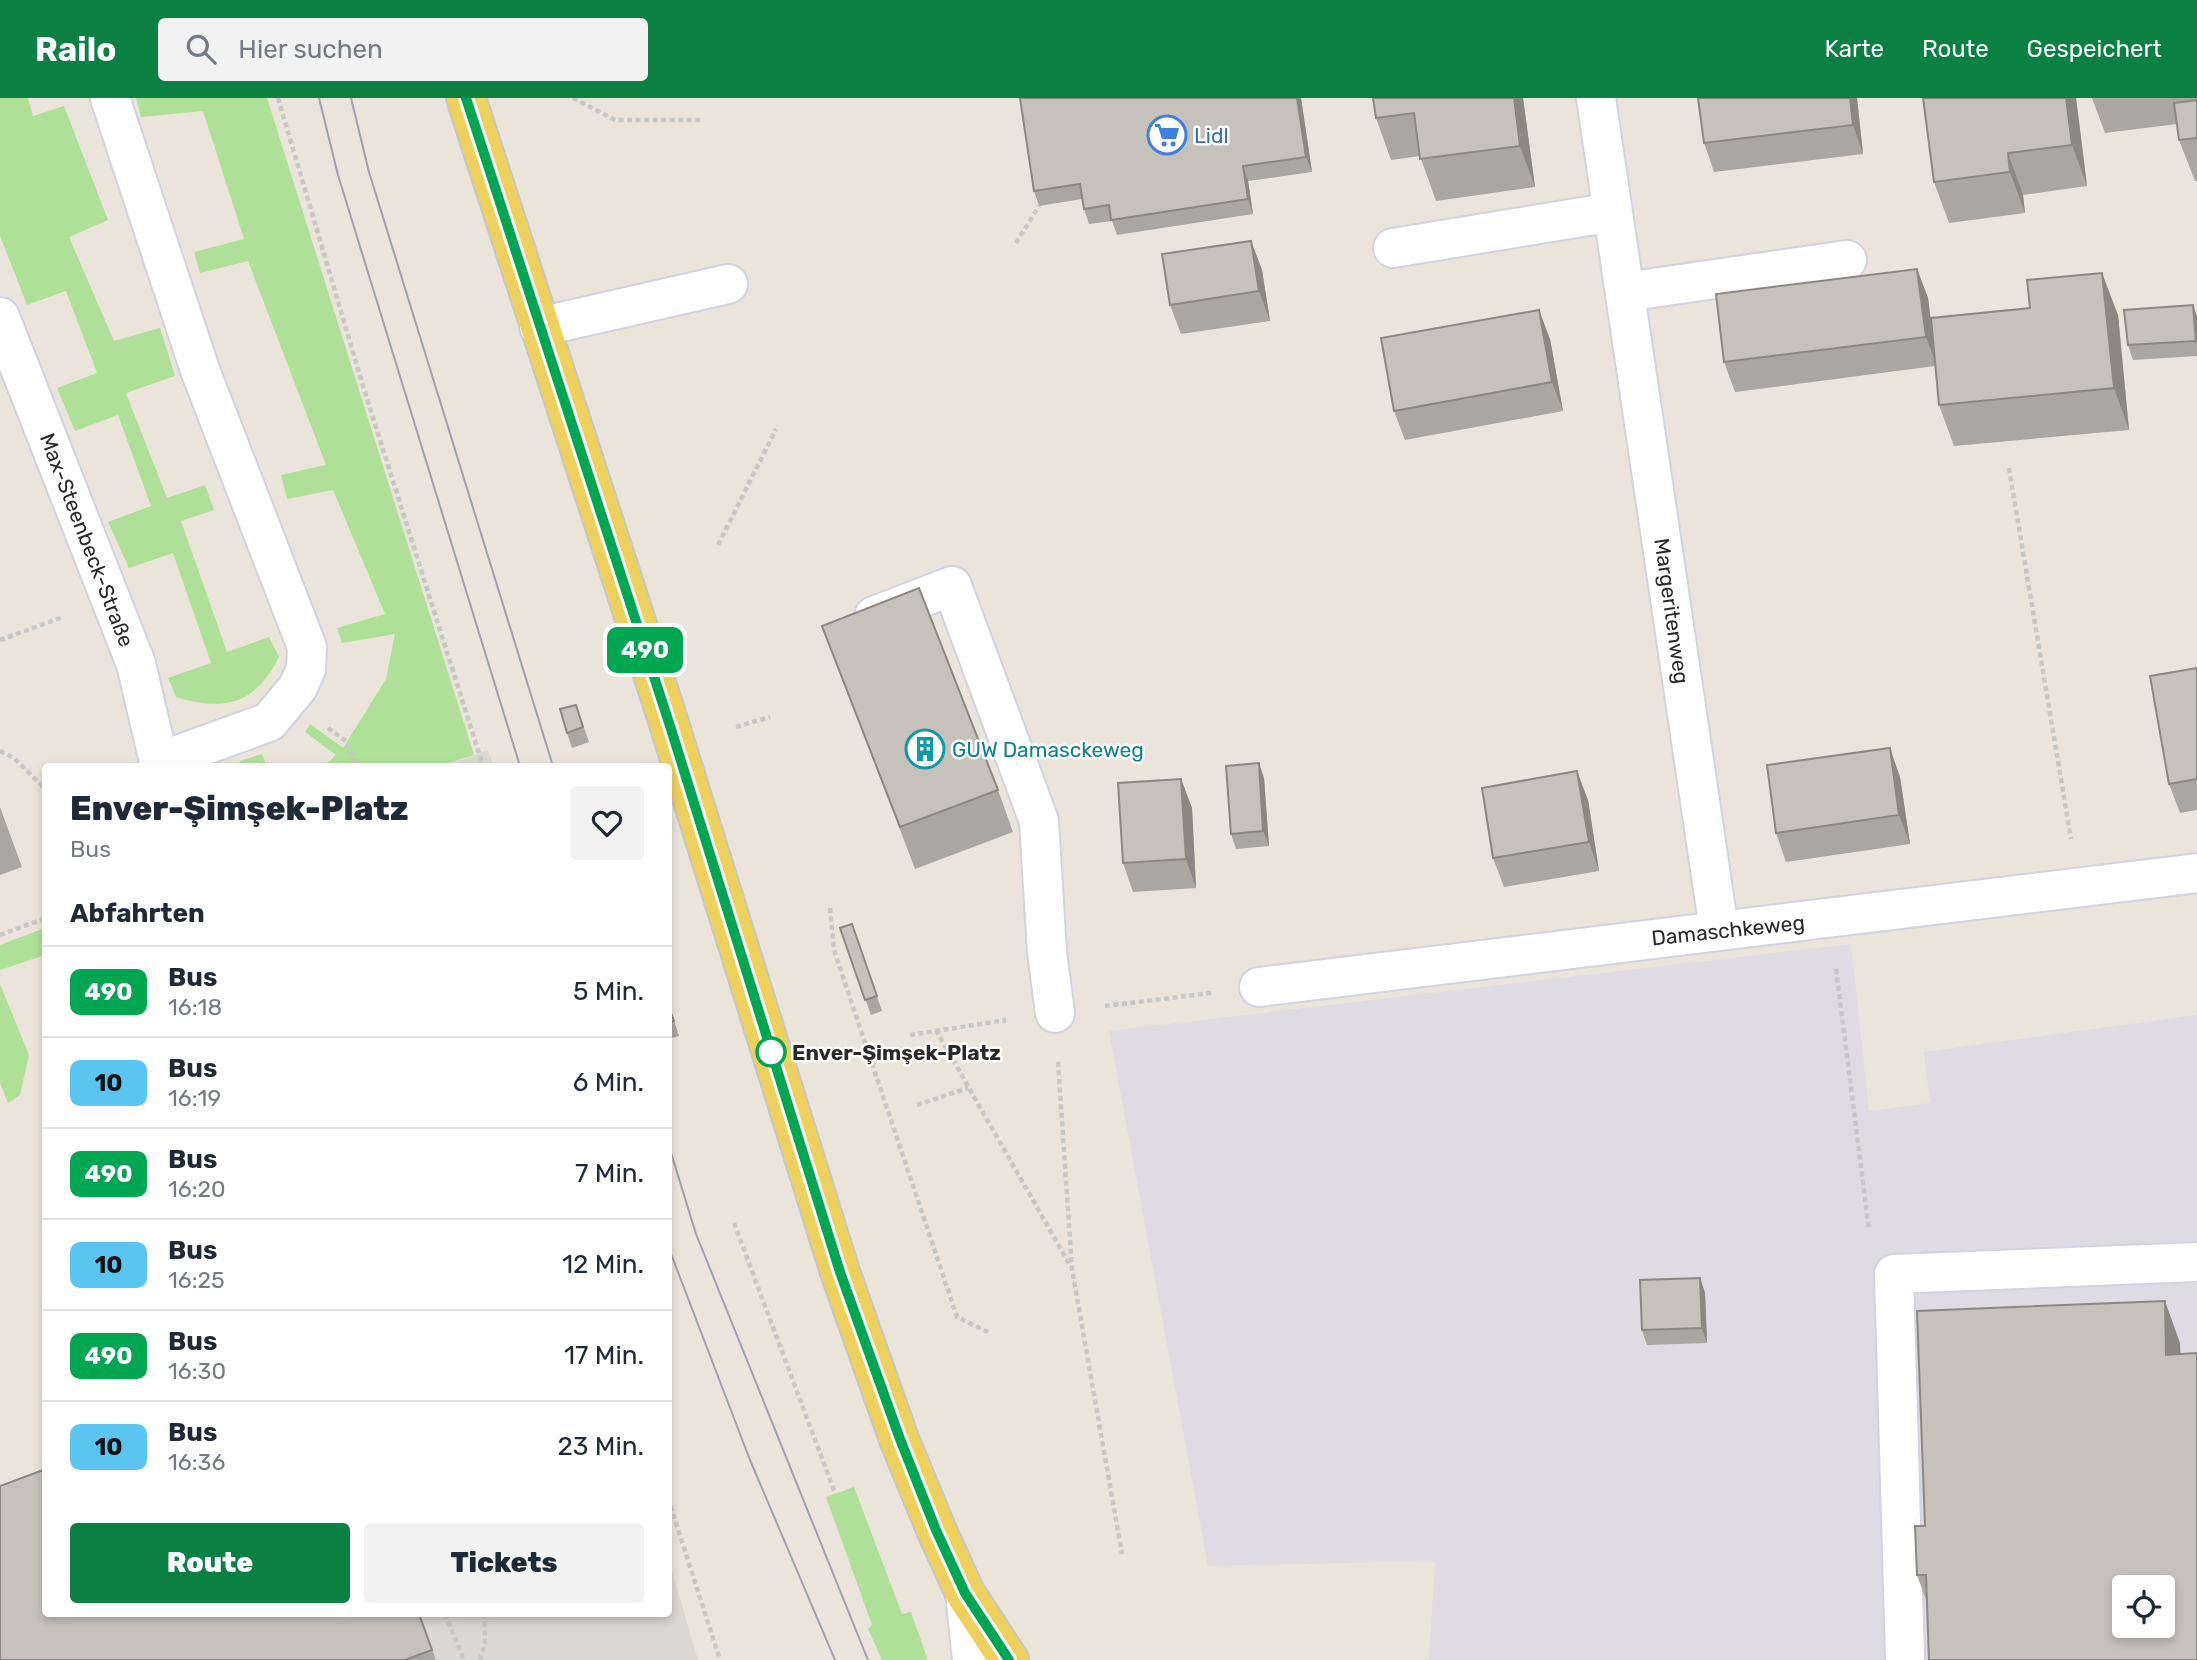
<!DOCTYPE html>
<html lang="de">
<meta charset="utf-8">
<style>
:root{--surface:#fff;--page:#f2f2f3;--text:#1f2937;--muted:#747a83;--line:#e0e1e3;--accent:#0b8043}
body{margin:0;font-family:Rubik,sans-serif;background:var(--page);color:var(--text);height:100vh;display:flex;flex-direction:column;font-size:26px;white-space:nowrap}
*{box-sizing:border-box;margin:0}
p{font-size:23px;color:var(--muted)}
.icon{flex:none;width:38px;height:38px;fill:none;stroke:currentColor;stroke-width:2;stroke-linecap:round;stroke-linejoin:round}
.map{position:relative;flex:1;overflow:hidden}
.sheet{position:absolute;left:42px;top:665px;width:630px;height:854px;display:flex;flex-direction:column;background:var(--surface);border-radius:7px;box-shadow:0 4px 10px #0003}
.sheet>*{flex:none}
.badge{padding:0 14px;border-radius:10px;font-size:24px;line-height:46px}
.tools{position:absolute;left:2112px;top:1477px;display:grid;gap:14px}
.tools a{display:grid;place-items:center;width:63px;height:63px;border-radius:7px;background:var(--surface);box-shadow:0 4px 10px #0003;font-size:35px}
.map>.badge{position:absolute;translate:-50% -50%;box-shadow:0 0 0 4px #fff}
h2{padding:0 28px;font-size:26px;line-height:63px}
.round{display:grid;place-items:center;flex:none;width:74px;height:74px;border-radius:7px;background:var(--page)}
.head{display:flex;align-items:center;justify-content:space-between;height:119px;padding:0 28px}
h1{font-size:33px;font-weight:800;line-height:52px}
.action{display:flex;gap:14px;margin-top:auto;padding:14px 28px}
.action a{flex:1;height:80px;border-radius:7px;background:var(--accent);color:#fff;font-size:28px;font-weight:800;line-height:80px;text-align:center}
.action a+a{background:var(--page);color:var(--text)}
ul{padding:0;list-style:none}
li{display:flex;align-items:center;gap:21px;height:91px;padding:0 28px;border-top:2px solid var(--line)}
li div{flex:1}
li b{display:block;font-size:26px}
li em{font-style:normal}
li .badge{min-width:77px;font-weight:700;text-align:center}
header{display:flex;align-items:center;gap:42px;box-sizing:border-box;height:98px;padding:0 35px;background:var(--accent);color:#fff}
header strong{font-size:33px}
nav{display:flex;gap:38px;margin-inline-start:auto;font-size:24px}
.search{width:490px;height:63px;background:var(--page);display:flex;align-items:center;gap:18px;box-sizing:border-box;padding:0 24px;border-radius:7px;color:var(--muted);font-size:26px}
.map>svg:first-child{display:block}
.industrial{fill:#dedbe3;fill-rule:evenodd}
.green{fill:#aee197}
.plaza{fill:#dbd7d1}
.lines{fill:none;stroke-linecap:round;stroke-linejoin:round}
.minor-casing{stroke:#d0d3e2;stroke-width:42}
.major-casing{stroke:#c7c7c7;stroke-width:42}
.path{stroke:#c7c7c7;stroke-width:4.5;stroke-dasharray:5 3.5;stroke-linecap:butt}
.minor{stroke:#fff;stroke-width:38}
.major{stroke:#eed15d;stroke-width:38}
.tram{stroke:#9ea0b3;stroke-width:2}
.wall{fill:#aaa6a0}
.shaded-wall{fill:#8b8782}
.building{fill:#c6c1ba;stroke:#8b8782;stroke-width:2;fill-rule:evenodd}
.line-casing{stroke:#fff;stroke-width:16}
.line{stroke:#00a651;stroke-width:10}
.stop-dot{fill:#fff;stroke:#00a651;stroke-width:3.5}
.labels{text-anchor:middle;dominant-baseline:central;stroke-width:5;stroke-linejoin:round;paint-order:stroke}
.shop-label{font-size:21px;fill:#366cbe;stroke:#fff;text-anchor:start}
.street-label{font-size:21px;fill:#292929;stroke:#fff}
.culture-label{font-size:21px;fill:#0d838f;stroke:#fff;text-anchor:start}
.stop-label{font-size:21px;font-weight:bold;fill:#292929;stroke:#fff;text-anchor:start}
</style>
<header>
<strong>Railo</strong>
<div class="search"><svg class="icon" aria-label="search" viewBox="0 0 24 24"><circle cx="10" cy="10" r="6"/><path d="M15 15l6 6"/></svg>Hier suchen</div>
<nav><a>Karte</a><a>Route</a><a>Gespeichert</a></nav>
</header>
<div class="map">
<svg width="2197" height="1562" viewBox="0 0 2197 1562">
<rect width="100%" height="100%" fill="#ebe4da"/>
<path class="industrial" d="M1851 846 1869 1013 1930 1005 1924 954 2197 917V1562H1429L1435 1463 1208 1468 1109 933ZM2124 1489H2163V1528H2124Z"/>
<path class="green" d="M0 0H28L33 18 64 8 108 122 69 139 114 243 160 230 175 278 126 295 167 400 205 387 214 412 181 423 227 554 269 539 279 559C256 606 224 614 176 599L168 580 211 565 173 455 129 470 108 424 151 408 118 317 75 333 57 290 97 275 66 193 27 207 0 138Z
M136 0H267L474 657 438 668H324L336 657 305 634 310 626 343 650 386 581 395 536 342 545 337 530 385 516 333 392 287 401 281 377 326 367 248 163 200 175 194 154 244 141 203 13 141 19Z
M262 656 267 668H238L240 663Z
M45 830V857L0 872V847Z
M0 886 29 957 20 997 8 1005 0 985Z
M854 1389 902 1516 911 1514 928 1562H882L868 1531 872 1527 826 1399Z"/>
<path class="plaza" d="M488 652 494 668H438L461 662Z
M669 1463 698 1562H436L419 1516H668Z"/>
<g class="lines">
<defs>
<path id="minor" d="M110 0 200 272 307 549 306 571 298 589 269 624 161 663
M1596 0 1719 832
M1393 150 1613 114
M1625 194 1847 162
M0 219 136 566 160 668
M539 229 728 186
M874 518 952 488 1039 723 1047 854 1055 915
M1259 889 2197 775
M965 1495 972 1562
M1905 1562 1894 1176 2197 1164"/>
<path id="major" d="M466 0 666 616 840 1174 899 1341 936 1431 965 1495 1009 1562"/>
</defs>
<use href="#minor" class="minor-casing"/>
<use href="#major" class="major-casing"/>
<path class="path" d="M278 0 363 288 483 668
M573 0 615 22H701
M1016 145 1039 108
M2009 370 2071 741
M718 447 776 331
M0 542 63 519
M736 629 770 619
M328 630 347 644 358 668
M0 653 14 660 46 692
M830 810 834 852 957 1219 988 1234
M0 837 46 820
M1836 871 1869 1132
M1105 908 1211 895
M936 932 1071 1169
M910 937 1006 922
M1058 964 1072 1171 1122 1456
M917 1007 968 990
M734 1125 835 1395
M668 1400 720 1562
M445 1516 464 1562
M480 1562 485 1545 484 1516"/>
<use href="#minor" class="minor"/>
<use href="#major" class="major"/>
<path class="tram" d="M319 0 338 77 520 668
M351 0 369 74 553 668
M668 1045 696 1136 868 1562
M668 1148 750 1362 835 1562"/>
</g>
<path class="wall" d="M1020 0H1301L1312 74 1248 83 1253 116 1117 137 1112 123 1089 126 1084 111 1082 101 1039 108 1034 93Z
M1373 0H1523L1535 89 1436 103 1420 58 1391 62 1376 20Z
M1857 0 1863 56 1714 74 1704 45Z
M2076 0 2087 88 2023 97 2025 115 1949 125 1934 84Z
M2092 0H2197V83H2195L2179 42 2177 26 2105 35Z
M1251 143 1262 172 1270 223 1181 236 1170 207Z
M1917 171 1928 200 1931 227 2118 217 2129 332 1954 348 1939 307 1935 268 1735 294 1724 264Z
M2197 218V258L2133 262 2128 247Z
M1550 241 1563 313 1405 342 1394 313Z
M822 528 998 692 1013 734 915 771Z
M2197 570V712L2180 715 2169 686Z
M576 607 589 644 572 650 567 635Z
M1900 679 1910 746 1786 764 1776 735Z
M1264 680 1269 748 1236 751 1231 736Z
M1181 681 1192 710 1196 790 1133 794 1123 765Z
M1588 702 1599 773 1504 789 1493 760Z
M0 709 22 769 0 777Z
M852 826 882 913 871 917 840 830Z
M668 905 679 938 668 941Z
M1700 1180 1705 1195 1707 1245 1647 1247 1642 1232Z
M2180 1245V1256L1927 1505 1917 1477 1925 1428Z
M419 1516 436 1562H0Z"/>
<path class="shaded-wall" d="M1297 0H1301L1312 74 1306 59Z
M1514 0H1523L1535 89 1520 48Z
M1850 0H1857L1863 56 1853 27Z
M2066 0H2076L2087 88 2072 47Z
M2008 55 2023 97 2025 115 2010 74Z
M1243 68 1248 83 1253 116 1248 101Z
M1251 143 1262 172 1270 223 1259 193Z
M1917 171 1928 200 1937 268 1926 239Z
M2102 175 2118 217 2129 332 2114 290Z
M2193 207 2197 218V246L2196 243Z
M1539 212 1550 241 1563 313 1552 284Z
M1890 650 1900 679 1910 746 1899 717Z
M1259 665 1264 680 1269 748 1263 733Z
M1577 673 1588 702 1599 773 1589 744Z
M1181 681 1192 710 1196 790 1186 761Z
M1700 1180 1705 1195 1707 1245 1702 1230Z
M2165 1203 2180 1245 2182 1298 2166 1257Z"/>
<path class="building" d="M1020 0H1297L1306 59 1243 68 1248 101 1111 122 1109 107 1084 111 1080 86 1034 93Z
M1373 0H1514L1520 48 1420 61 1414 15 1376 20Z
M1698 0H1850L1853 27 1704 45Z
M1923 0H2066L2072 47 2008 55 2010 74 1934 84Z
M2197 2V40L2179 42 2174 5Z
M1251 143 1259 193 1170 207 1162 156Z
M1917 171 1926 239 1724 264 1716 196Z
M2102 175 2114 290 1939 307 1931 220 2030 210 2027 182Z
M2193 207 2196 243 2128 247 2124 212Z
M1539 212 1552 284 1394 313 1381 240Z
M919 490 998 692 900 729 822 528Z
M2197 570V681L2169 686 2150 578Z
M576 607 583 629 567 635 560 611Z
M1890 650 1899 717 1776 735 1767 667Z
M1259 665 1263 733 1231 736 1226 668Z
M1577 673 1589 744 1493 760 1482 690Z
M1181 681 1186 761 1123 765 1118 685Z
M852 826 877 898 865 902 840 830Z
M668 907 674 923 668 925Z
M1700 1180 1702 1230 1642 1232 1640 1182Z
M2165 1203 2166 1257 2197 1255V1562H1929L1926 1477H1917L1915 1428H1925L1917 1213ZM2124 1489H2163V1528H2124Z
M46 1371V1516H419L432 1552 405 1562H0V1388Z"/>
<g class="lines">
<defs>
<path id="line" d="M466 0 671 631 840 1174 900 1341 936 1432 965 1495 1009 1562"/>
</defs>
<use href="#line" class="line-casing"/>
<use href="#line" class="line"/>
</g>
<defs>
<symbol id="supermarket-ring" viewBox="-11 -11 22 22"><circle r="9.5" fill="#fff" stroke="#3f7fe0" stroke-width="1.5"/><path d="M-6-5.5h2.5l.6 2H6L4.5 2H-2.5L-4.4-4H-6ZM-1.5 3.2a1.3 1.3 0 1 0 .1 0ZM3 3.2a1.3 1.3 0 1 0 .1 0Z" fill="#3f7fe0"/></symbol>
<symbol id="building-ring" viewBox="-11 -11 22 22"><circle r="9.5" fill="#fff" stroke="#0f9aa8" stroke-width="1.5"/><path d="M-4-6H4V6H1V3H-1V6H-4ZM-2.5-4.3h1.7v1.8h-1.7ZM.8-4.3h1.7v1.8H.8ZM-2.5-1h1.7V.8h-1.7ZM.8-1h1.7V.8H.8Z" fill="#0f9aa8"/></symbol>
</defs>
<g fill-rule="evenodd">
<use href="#supermarket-ring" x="1145" y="15" width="44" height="44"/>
<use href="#building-ring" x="903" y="629" width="44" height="44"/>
</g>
<circle class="stop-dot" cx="771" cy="954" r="14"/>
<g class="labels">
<g class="shop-label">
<text x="1194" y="37">Lidl</text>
</g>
<g class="street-label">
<text transform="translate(87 442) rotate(69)">Max-Steenbeck-Straße</text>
<text transform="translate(1672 513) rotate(82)">Margeritenweg</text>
<text transform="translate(1728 832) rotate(-6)">Damaschkeweg</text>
</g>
<g class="culture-label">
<text x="952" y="651">GUW Damasckeweg</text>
</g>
<g class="stop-label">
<text x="792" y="954">Enver-Şimşek-Platz</text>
</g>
</g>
</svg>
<div class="tools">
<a><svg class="icon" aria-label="locate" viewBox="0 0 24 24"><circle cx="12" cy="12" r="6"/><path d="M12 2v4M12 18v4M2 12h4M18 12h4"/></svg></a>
</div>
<b class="badge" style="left:645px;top:552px;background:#00a651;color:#fff">490</b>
<section class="sheet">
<div class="head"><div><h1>Enver-Şimşek-Platz</h1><p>Bus</p></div><a class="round"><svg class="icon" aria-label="heart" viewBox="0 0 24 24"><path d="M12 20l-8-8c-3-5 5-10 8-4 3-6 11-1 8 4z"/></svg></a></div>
<h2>Abfahrten</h2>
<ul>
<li><span class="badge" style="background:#00a651;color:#fff">490</span><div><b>Bus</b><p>16:18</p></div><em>5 Min.</em></li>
<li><span class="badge" style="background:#5bc5f2;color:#111">10</span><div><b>Bus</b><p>16:19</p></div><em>6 Min.</em></li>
<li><span class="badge" style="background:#00a651;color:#fff">490</span><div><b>Bus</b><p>16:20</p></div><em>7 Min.</em></li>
<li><span class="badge" style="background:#5bc5f2;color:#111">10</span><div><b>Bus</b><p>16:25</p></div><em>12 Min.</em></li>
<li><span class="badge" style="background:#00a651;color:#fff">490</span><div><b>Bus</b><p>16:30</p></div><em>17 Min.</em></li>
<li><span class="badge" style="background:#5bc5f2;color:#111">10</span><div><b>Bus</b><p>16:36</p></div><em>23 Min.</em></li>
</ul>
<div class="action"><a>Route</a><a>Tickets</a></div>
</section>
</div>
